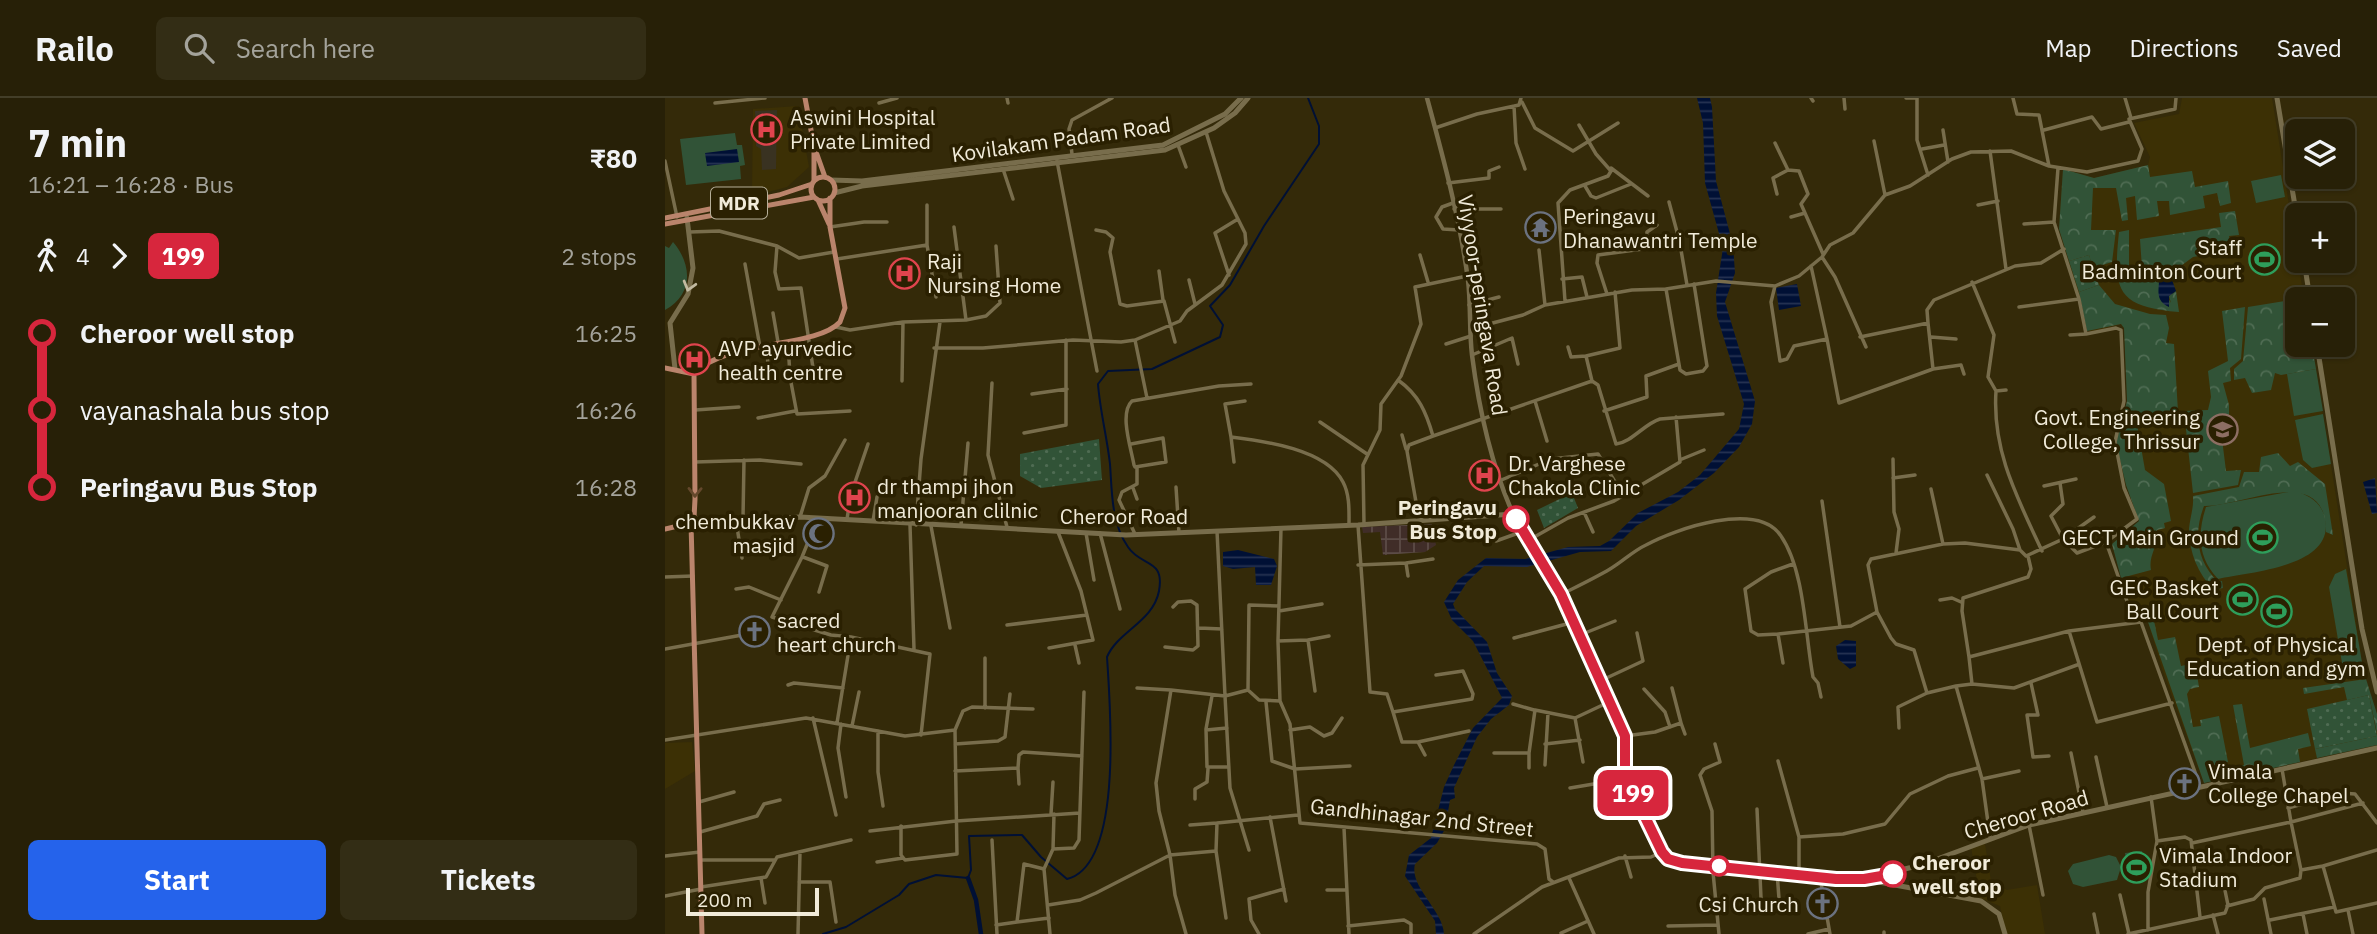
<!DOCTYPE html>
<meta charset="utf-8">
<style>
:root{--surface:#272007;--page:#332d15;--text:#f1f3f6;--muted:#a4a39b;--line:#433e28;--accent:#2563eb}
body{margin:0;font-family:"IBM Plex Sans",sans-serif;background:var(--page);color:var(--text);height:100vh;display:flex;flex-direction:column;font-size:26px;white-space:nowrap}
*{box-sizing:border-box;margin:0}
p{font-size:23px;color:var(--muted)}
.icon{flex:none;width:38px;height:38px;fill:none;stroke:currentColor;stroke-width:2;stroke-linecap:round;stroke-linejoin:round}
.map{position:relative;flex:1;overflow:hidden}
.drawer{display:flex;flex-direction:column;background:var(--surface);width:665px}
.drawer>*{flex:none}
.badge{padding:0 14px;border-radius:10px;font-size:24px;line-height:46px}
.controls{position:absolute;left:1620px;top:21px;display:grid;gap:14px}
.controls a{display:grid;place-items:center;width:70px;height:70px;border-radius:10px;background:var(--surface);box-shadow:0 2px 5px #0004,0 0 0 2px var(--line);font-size:35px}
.scale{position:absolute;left:21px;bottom:18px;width:133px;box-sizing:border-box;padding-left:7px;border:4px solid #f1ebd9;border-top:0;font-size:19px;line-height:24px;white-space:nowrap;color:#f1ebd9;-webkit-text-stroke:5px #2a2001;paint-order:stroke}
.map>.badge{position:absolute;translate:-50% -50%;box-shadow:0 0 0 4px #fff}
.legs{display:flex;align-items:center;gap:10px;height:77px;padding:0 28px;font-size:23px}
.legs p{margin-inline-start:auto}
.head{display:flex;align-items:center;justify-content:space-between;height:119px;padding:0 28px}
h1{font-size:38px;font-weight:800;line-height:52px}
.action{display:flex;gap:14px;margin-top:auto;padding:14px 28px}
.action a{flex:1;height:80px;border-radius:10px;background:var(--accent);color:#fff;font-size:28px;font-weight:800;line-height:80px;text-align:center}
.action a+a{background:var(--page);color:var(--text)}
ul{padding:0 28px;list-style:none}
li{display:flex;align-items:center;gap:24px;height:77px;font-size:26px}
li i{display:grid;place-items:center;width:10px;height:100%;margin:0 9px;background:currentColor}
li i::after{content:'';width:18px;height:18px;margin:-9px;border:5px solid;border-radius:50%;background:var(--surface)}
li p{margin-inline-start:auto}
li:first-child i{background:linear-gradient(#0000 50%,currentColor 0)}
li:last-child i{background:linear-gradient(currentColor 50%,#0000 0)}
header{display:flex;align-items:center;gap:42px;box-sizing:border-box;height:98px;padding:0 35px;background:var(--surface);border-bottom:2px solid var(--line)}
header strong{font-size:33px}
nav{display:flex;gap:38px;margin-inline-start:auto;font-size:24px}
.search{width:490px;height:63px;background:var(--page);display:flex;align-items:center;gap:18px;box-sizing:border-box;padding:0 24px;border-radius:10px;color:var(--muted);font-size:26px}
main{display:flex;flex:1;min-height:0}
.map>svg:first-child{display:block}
.built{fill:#3c3005}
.industrial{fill:url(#industrial-grid)}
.medical{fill:#393221}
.green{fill:#315337}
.forest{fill:url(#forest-crowns)}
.park{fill:url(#park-dots)}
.water{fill:url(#water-rules)}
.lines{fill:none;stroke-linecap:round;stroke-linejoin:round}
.stream{stroke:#001035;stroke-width:2}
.canal{stroke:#001035;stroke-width:4.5}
.minor{stroke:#786d4c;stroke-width:3.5}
.tertiary{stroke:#786d4c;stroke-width:4.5}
.secondary{stroke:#786d4c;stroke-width:5}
.primary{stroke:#ba846c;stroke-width:5}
.oneway{stroke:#c1b9a1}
.oneway2{stroke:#64482c}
.line-1-casing{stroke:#fff;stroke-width:16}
.line-1{stroke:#d7263d;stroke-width:10}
.stop-1-dot{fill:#fff;stroke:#d7263d;stroke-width:3.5}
.labels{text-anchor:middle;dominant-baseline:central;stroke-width:7;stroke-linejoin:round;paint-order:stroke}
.shield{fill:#2a2001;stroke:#b5ae98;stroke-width:2}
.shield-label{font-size:19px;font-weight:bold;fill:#f1ebd9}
.poi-label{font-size:21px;fill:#f1ebd9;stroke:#2a2001;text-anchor:start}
.street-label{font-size:21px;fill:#f1ebd9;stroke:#2a2001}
.stop-label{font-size:21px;font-weight:bold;fill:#f1ebd9;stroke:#2a2001;text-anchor:end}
</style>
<header>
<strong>Railo</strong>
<div class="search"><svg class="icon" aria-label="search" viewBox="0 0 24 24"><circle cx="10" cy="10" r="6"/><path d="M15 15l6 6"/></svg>Search here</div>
<nav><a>Map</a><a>Directions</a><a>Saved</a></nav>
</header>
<main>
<section class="drawer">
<div class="head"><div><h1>7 min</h1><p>16:21 – 16:28 · Bus</p></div><b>₹80</b></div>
<div class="legs"><svg class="icon" aria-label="walk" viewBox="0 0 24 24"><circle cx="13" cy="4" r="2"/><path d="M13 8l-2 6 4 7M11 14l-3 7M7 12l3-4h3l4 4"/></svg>4<svg class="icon" aria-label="forward" viewBox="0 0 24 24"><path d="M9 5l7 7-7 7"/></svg><b class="badge" style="background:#d7263d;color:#fff">199</b><p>2 stops</p></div>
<ul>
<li><i style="color:#d7263d"></i><b>Cheroor well stop</b><p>16:25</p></li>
<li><i style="color:#d7263d"></i><span>vayanashala bus stop</span><p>16:26</p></li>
<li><i style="color:#d7263d"></i><b>Peringavu Bus Stop</b><p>16:28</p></li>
</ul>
<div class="action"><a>Start</a><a>Tickets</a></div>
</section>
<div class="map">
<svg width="1712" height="836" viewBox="0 0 1712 836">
<defs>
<pattern id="industrial-grid" width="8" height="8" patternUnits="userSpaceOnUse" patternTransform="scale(1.75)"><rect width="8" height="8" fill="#402d28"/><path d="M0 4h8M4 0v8" fill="none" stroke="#5c4c47"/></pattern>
<pattern id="forest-crowns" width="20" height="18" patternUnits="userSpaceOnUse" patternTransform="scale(1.75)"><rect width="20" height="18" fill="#315337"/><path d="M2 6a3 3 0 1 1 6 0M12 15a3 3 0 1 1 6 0" fill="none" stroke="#4f6c53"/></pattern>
<pattern id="park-dots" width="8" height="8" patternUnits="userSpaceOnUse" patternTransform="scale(1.75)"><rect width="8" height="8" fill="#315337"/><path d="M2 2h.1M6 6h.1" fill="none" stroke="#4f6c53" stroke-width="1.8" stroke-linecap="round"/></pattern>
<pattern id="water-rules" width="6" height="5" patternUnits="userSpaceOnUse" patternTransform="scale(1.75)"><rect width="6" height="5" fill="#001035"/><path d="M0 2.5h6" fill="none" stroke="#263352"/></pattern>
</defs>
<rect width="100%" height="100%" fill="#342a09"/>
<path class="built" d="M1517 0H1607L1639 201H1633V247H1647L1699 576 1712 616V647L1539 685 1497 571 1483 524 1467 516 1447 446 1474 423 1461 387 1451 345 1462 303 1459 230 1456 226 1425 235 1394 131 1398 71 1429 80 1483 67 1485 59 1469 25 1514 16Z
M133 8 144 69 122 89 87 98 88 11Z
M27 644 30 673 0 691V645Z
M1320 746 1326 783 1342 792 1372 787 1380 836H1341L1335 808 1315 800 1306 749Z"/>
<path class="industrial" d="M767 426 771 447 760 454 718 457 715 434 698 435 697 429Z"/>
<path class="medical" d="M112 12 111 71 97 72 96 51 91 48 90 13Z"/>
<path class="green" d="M70 35 72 47H77L80 67 75 68 76 81 21 87 15 41Z
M1616 77 1620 99 1591 105 1586 83Z
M8 144C27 166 29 196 0 212V148L4 150Z
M1651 271 1658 313 1629 318 1622 276Z
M1658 316 1666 366 1647 370 1638 362 1630 322Z
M1629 393C1644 397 1656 404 1660 420 1671 469 1585 474 1553 481 1533 460 1532 436 1541 409Z
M1681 471 1699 576 1686 573 1677 565 1664 489 1670 476Z
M1477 753 1481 782 1464 784 1460 755Z
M1444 757 1451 759 1456 769 1452 782 1418 789 1408 786 1403 773 1408 766Z"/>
<path class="forest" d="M1483 67 1485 79 1527 73 1530 89 1563 83 1566 105 1555 108 1552 95 1538 98 1540 110 1505 117 1504 103H1492L1494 118 1472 122 1470 98 1461 100 1463 122 1457 123 1451 90H1428L1426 132H1451L1447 164 1428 170 1424 157 1404 163 1394 131 1398 71 1429 80Z
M1570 113 1574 137 1564 138 1567 152 1528 159 1494 184 1506 205 1504 198 1511 193 1514 214C1451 209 1448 192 1454 134L1464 132V168L1477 170 1475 141 1556 129 1554 115Z
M1434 187 1450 206 1485 216 1501 217 1504 230 1501 245 1509 246 1513 314 1504 320 1472 326 1480 372 1499 386 1506 423 1499 425 1500 430 1492 432C1494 448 1483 457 1486 472L1456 480 1447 446 1474 423 1461 387 1451 345 1462 303 1459 230 1456 226 1422 233 1414 194Z
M1633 201V247H1647L1651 271 1616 277 1610 275 1606 292 1587 295 1580 280 1569 282V271L1578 263 1583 209Z
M1580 209 1576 261 1565 270 1566 283 1558 285 1564 307V331L1556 333 1561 373 1576 372 1573 387 1528 395 1519 313 1543 312 1546 299 1543 273 1563 263 1557 213Z
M1613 355 1625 368 1633 364 1660 386 1668 437 1661 434C1661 363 1577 409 1539 408 1528 436 1532 463 1553 484L1557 483 1558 490 1549 492C1533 476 1524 454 1524 431 1525 419 1529 410 1528 398L1574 389 1579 374H1594L1596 359Z
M1487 513 1493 542 1510 539 1516 568 1530 565 1534 589 1525 591 1522 596 1528 629 1536 628 1535 622 1554 618 1563 664 1556 665 1557 671 1579 667 1568 607 1577 606 1585 650 1643 635 1646 648 1633 651 1635 664 1539 685 1483 524 1481 514Z
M1701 581 1712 616V635L1704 597 1682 602 1679 589 1639 596 1638 590Z
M1712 638V647L1652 660 1650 651Z"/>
<path class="park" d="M1424 157 1434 187 1414 194 1404 163Z
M434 341 437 382 376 390 355 378V356Z
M907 395 913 410 879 430 872 412Z
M1704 597 1712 638 1650 651 1642 611Z"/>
<path class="water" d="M1032 0H1045L1047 9 1051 83 1068 147 1070 175 1060 204 1090 303 1087 326 1074 349 1049 375 1014 402 971 428 946 453 915 454 862 469 819 468 802 484 788 506 790 511 822 544 832 575 847 598 844 607 826 621 812 639 789 690 790 700 785 702 780 731 772 745 750 766C744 789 778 812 779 836H771L770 823 740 778 744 757 766 740 779 689 789 667 808 630 837 600 808 543 787 522 779 504 793 482 821 460 860 461 903 449 935 448 944 443 973 415 1013 394 1035 377 1074 331 1079 306 1052 218 1051 195 1058 150 1040 85 1038 25Z
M72 51 74 64 42 68 40 55Z
M1505 176 1511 193 1504 198V209C1492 203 1493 196 1494 184Z
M1132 186 1136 208 1114 212 1111 190Z
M1710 380 1712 415 1707 416 1698 384Z
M573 452 609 461 612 468 606 487H591L590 469 568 471 558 468V454Z
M1180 542 1191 543V568L1185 571 1173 561 1171 548Z"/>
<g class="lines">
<path class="stream" d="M158 836 181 829 234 797 244 786 271 777 303 780 306 772 304 738 357 737 376 759 402 781C459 767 445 606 442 559 453 533 488 524 494 493 500 460 476 469 463 449 446 425 447 393 445 366 442 339 435 313 433 286L443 273 487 271 555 239 558 227 545 208 565 187 599 128 654 46V28L643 0"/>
<path class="canal" d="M303 780 311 802 316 836"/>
<path class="minor" d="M342 0 343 5
M1146 0 1148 3
M1179 0 1180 11
M1241 0H1249
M1252 0V42L1263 77
M1348 0 1352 16 1374 17 1384 68
M1460 0 1466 20
M857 4 870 30 908 53 953 25
M50 5 100 0
M214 5 232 0
M849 8 851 45 860 71
M770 30 812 16 854 7 856 0
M1278 32 1283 64
M1379 32 1427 19 1436 31 1464 24
M1209 43 1220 97
M1110 45 1123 72 1108 80 1112 96
M513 47 521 69
M1257 51 1279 47
M1325 53 1341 171
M407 56 404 31 407 22 447 0
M0 63 12 119
M392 63 432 273
M946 70 983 98
M1393 70 1389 124 1414 201 1421 236 1451 230 1456 232 1459 303 1450 344 1459 390 1472 421 1441 444 1469 523
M338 71 348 101
M1123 72 1134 73 1143 96 1136 106 1158 156
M783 85 824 80V73L834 69
M920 88 926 98 931 100 966 86
M1004 104 1015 145
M788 105 777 109 771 119 778 131 794 132
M1313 107 1333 103
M789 111H836
M1126 119 1140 115
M1359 126 1389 124
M165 129 199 124H222
M431 132 441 134 448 140 445 154 455 206 462 208 499 203 510 244
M25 134 54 133 112 148
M262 147 271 199
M981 148 982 134 992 127
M874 152 880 207
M755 157 763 184
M1157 159 1170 179 1201 249
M172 161 262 147V107
M80 166 95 249
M1146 168 1162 241
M494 173 498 202
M564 177 550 135 573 121
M897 181 917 179 922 199
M524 182 530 206
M1307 184 1329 237 1323 279 1331 293
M1110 188 1106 204 1115 263 1122 261 1129 248 1162 241 1174 305 1268 271
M1001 191 1015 272 1021 276 1038 273 1042 268 1029 186
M942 196 932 165 933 157 1015 146 1022 187
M900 203 893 105 905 92 943 78 946 73 931 56 914 27
M804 207 834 199
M1354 209 1414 201
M108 215 113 244
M301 222 321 218 335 205 331 148
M1263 225 1262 212 1269 202 1350 168 1376 165 1399 151
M171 229 185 232 238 224 301 222 289 129
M805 231 858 217 880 207 967 192 1001 191 1051 183 1110 188 1134 178 1157 159 1165 147 1188 135 1220 97 1245 88 1287 61 1306 54 1346 53 1384 68 1422 74 1473 63 1477 51 1464 21 1510 11 1511 0
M1405 237 1421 236
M1195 239 1263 225 1268 271 1296 267 1299 276
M1266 239 1291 241
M470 242 482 300
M123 244 125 279 132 316 185 313
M781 246 806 238
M102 247 103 271
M903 249 906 259 921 258
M269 250H318L408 242 456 244 470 242 515 223 522 213 557 187 581 146 580 135 559 93 541 34
M807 257 847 240 853 266
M148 270 136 190 114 191 110 174 112 148 134 160 169 154
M733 282C754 297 761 314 768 338L744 347 742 353 754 421
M237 283 238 224
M927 283 921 258 955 250 950 194
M327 285 323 357 342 429
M1341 292 1331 293C1327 353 1352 399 1377 453
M367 296 402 291
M580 303 560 306 566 339C599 343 661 351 678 384 685 397 684 414 684 427
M870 303 882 343
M30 312 74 309
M939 313 982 299 981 278 1014 266
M93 320 130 313
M655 324 702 356
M359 335 401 327V242
M737 337 741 351
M768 338 927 283 933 287 951 346C967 344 979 326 995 321L1058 316
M566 339 569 364
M466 346 498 340 501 364 470 369 469 367C466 350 454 315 467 303L554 288 586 286
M1017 361 1039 352
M1228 361 1229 414 1234 431 1231 455
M30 364 95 362 136 366
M1322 377 1348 431 1355 452
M1228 380 1250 377
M834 383 886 361 933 356 958 397
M1395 385 1398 406 1386 418 1398 441 1429 419
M231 386 254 388
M1379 388 1411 381
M511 389 514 435
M468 390 472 401
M1266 391 1278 446
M1157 403 1175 529
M919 414 928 434
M135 419 144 390 160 378 180 342
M78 420 79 362
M182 421 186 396 203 346
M152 422 137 459 107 519 166 537 186 539
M71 423 77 460
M208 423 212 399
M699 426 698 367 715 332 716 306 736 278 756 226 750 189 802 178
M245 427 249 551
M251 427 256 361 275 224
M296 427 303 345
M693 427 705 594 722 596 728 614 807 601 808 596 798 573 771 577
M266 428 285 530
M616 430 613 543 615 603 625 626 635 725 872 746 880 751 884 781 888 784
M421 435 429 482
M435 435 455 511
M470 436 454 402 457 394 472 386V370
M864 442 903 420 949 403 1015 364 1011 319
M831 443 859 433
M138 459 162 468 154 494
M741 465 768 461
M693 467 741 465 743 478
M0 479 28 478
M71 491 84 489 116 502
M897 496C913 488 930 480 945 471 957 464 968 453 981 447 1010 431 1093 402 1116 438 1140 473 1140 537 1148 579L1153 585 1156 599
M1275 502 1287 500 1296 504
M614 513 657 506
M1212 514 1203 467 1206 461 1278 446 1300 445 1355 452 1361 458 1398 441 1412 455 1441 444
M342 527 422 517
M534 530 557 531
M1404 533 1432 624 1507 605
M1113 536 1186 528 1212 514 1226 540 1231 546 1249 552 1262 595 1291 588 1317 681 1325 739
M915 537 950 523
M849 540 909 524
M643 542 664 538
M613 543 643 542 650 593
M410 547 414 565
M500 549 528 552 533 548 532 507 526 503 513 504 508 509
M384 550 428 542 416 493 393 434
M0 551 77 537
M1304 559 1297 513 1298 500 1363 479 1366 471 1363 458
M1118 565 1113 536 1093 537 1086 533 1080 491 1106 474 1128 466
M935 583 978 563 972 535
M1366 585 1373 617H1362L1368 659 1384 658
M1307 586 1349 590 1412 567
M123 587 129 585 178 590
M1291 588 1307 586 1304 559 1404 533 1476 524 1535 688
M472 590 506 592
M1007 590 1016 625
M979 591 1000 614 1005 629
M583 592 584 507 614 508
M547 598 541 631 542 669H564
M601 604 607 663 630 671 685 668
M848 606 869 612
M320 610V560
M728 614 737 644H753L760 657
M148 620 171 717
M910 620 918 664
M172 625 186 539 265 556 256 637
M176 626 173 650 181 699
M187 628 194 594
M1234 630 1233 609 1262 595
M541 632 562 630
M625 632 645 629 659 638 667 635 677 620
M213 633V674L218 708
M960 638 990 634 1016 625 1020 636
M0 642 141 620 240 638 290 632
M753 644 804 633
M290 646 333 643 340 639 345 596
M880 646 915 642
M1050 646 1055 664 1039 671 1035 677 1047 713 1048 774 1054 836
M829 655H864L870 612 910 620 944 604
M1406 655 1418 714
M1431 659 1442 709
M1113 663 1134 739V777
M880 667 883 615
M353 670 354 657 358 654 417 658
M864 670V655
M1617 671 1626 724 1698 705
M290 673 353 670 354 686
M1317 681 1354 673
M905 690 964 680
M1486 699 1492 743 1520 739 1526 742 1535 819
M530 701V691L542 684 543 671
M34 704 69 694
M1623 710 1677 695 1690 696 1712 725
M1092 711 1096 800
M386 716 388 684
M605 719 621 803
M525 727 552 725
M1364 727 1378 797
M236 728V757L240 762 292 756 290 632 298 613 307 609 368 611
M679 730 684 836
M205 733 291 723 415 715
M35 734 92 718 99 706 115 702
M1134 739 1178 736 1220 726 1245 696 1283 678 1313 670
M327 742 332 836
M1527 745 1626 724 1636 772 1658 768
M388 751 389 716
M584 752 565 690 560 598 583 592 594 602 615 603
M1712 752 1658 768 1671 814 1712 805
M0 758 35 754
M960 758 966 779
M35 762H109
M212 764 238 760
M379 771 359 766 352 824 384 820
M1112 774 1115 814
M1155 779 1165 836
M96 780 100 805
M904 780 929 836
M134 784H165L171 824
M36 789 101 779 112 759 186 742
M662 792H681
M1455 797 1464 836
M0 798 36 791
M1599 801 1606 836
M383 807 415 802 431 795 505 757 551 753
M1562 808 1589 801 1600 790 1635 780 1636 772
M1683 812 1688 836
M1429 816 1433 836
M1638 816 1642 836
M1548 817 1553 836
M561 820 551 753 552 725 633 717
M1605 822 1669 809
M331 827 352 824
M683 828 739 822 746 826V835
M1003 828 1053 827
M1483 832V794L1492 743
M1219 834V836
M896 835 923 823
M133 836 135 754
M385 836 379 771 388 751 409 750 414 742 419 594
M521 836 510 797 505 757 494 713 491 685 506 592 560 598 552 433
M594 836 586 822 584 801 619 791
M809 836 877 789 954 760 986 759 997 754
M1143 836 1164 831
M1463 836 1560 815 1563 807 1557 778"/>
<path class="tertiary" d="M762 0C778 59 795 121 803 182 806 207 804 232 807 257 814 312 826 366 848 416"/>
<path class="secondary" d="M1612 0 1633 126
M166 82 197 83 498 47 560 16 576 0
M169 95 197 88 500 52 549 30 570 15 583 0
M1639 163 1645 201
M1652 247 1697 531 1712 594
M10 271 5 225 23 196 28 170 22 120
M29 420 41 424 135 419 461 437 693 427 848 416 896 496 960 638V669L984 727 997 754 1003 761 1017 765 1199 781 1256 767 1364 727 1712 650
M1203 782 1316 803 1334 816 1340 836"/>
<path class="primary" d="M140 0 149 48 160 79
M146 91a12 12 0 1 1 24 0a12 12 0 1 1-24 0Z
M149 83V54
M153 102 164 126
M0 120 114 97 147 86
M0 126 149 99
M0 270 29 276
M0 431 26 425
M37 836 26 425 29 420 30 401 29 276C60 241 150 251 175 224L180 210 165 129V100"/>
</g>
<defs><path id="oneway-chevron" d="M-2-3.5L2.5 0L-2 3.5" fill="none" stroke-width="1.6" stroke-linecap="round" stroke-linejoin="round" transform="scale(1.75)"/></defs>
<use class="oneway" href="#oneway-chevron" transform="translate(24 188) rotate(106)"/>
<use class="oneway2" href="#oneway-chevron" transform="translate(30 394) rotate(91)"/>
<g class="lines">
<defs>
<path id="line-1" d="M851 421 896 496 960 638V669L968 694 997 754 1003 761 1017 765 1171 781H1199L1228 776"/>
</defs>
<use href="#line-1" class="line-1-casing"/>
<use href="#line-1" class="line-1"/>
</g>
<defs>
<symbol id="hospital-ring" viewBox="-11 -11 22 22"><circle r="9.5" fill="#2a2001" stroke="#e0444e" stroke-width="1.5"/><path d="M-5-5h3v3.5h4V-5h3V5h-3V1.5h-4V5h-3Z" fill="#e0444e"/></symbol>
<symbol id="temple-ring" viewBox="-11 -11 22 22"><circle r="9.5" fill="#2a2001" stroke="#6b7280" stroke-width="1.5"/><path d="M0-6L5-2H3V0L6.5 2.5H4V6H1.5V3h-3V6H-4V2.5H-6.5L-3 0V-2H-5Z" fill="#6b7280"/></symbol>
<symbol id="stadium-ring" viewBox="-11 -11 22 22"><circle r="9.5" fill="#2a2001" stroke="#2e9e5b" stroke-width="1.5"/><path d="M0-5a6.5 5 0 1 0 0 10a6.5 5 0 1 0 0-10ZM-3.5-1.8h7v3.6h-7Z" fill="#2e9e5b"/></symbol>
<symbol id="university-ring" viewBox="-11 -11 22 22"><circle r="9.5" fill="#2a2001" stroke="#8d6e63" stroke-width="1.5"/><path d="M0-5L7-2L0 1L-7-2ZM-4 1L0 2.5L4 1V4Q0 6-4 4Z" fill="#8d6e63"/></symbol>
<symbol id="mosque-ring" viewBox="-11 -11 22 22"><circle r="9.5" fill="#2a2001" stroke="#6b7280" stroke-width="1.5"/><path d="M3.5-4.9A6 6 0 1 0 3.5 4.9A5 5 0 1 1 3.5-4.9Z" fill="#6b7280"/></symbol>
<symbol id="church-ring" viewBox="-11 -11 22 22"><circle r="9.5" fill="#2a2001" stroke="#6b7280" stroke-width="1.5"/><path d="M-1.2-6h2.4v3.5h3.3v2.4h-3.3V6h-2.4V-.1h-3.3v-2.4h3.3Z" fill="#6b7280"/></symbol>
</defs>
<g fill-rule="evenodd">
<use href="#hospital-ring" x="84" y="14" width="35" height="35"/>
<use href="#temple-ring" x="858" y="112" width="35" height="35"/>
<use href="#stadium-ring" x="1582" y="144" width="35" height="35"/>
<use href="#hospital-ring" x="222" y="158" width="35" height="35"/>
<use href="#hospital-ring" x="12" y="244" width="35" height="35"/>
<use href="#university-ring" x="1540" y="314" width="35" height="35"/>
<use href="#hospital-ring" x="802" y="360" width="35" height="35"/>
<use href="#hospital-ring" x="172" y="382" width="35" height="35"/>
<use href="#mosque-ring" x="136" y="418" width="35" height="35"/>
<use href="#stadium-ring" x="1580" y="422" width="35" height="35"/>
<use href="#stadium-ring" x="1560" y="484" width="35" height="35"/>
<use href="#stadium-ring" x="1594" y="496" width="35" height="35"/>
<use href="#church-ring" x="72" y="516" width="35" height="35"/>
<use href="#church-ring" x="1502" y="668" width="35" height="35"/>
<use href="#stadium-ring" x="1454" y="752" width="35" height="35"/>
<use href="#church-ring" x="1140" y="788" width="35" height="35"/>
</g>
<g class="stop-1-dot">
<circle cx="851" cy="421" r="12"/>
<circle cx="1054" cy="768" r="9"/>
<circle cx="1228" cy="776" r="12"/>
</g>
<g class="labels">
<rect class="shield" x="46" y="89.5" width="56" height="31" rx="5"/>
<g class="shield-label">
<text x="74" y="105">MDR</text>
</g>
<g class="poi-label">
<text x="125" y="19">Aswini Hospital<tspan x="125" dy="24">Private Limited</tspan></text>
<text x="898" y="118">Peringavu<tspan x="898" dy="24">Dhanawantri Temple</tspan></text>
<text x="1577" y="149" text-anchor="end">Staff<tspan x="1577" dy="24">Badminton Court</tspan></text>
<text x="262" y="163">Raji<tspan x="262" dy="24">Nursing Home</tspan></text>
<text x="53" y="250">AVP ayurvedic<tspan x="53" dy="24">health centre</tspan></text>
<text x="1535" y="319" text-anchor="end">Govt. Engineering<tspan x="1535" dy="24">College, Thrissur</tspan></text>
<text x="843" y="365">Dr. Varghese<tspan x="843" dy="24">Chakola Clinic</tspan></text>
<text x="212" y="388">dr thampi jhon<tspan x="212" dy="24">manjooran clilnic</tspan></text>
<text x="130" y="423" text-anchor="end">chembukkav<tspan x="130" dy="24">masjid</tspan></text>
<text x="1574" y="439" text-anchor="end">GECT Main Ground</text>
<text x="1554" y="489" text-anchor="end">GEC Basket<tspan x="1554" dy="24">Ball Court</tspan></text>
<text x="112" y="522">sacred<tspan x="112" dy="24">heart church</tspan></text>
<text x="1611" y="546" text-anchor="middle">Dept. of Physical<tspan x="1611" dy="24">Education and gym</tspan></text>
<text x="1543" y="673">Vimala<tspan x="1543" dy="24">College Chapel</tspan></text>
<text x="1494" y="757">Vimala Indoor<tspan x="1494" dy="24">Stadium</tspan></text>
<text x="1134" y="806" text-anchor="end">Csi Church</text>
</g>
<g class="street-label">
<text transform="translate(396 41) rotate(-8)">Kovilakam Padam Road</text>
<text transform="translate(818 207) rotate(81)">Viyyoor-peringava Road</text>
<text x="459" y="418">Cheroor Road</text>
<text transform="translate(1361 716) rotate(-16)">Cheroor Road</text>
<text transform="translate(757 719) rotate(6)">Gandhinagar 2nd Street</text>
</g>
<g class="stop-label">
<text x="832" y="409">Peringavu<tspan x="832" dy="24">Bus Stop</tspan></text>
<text x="1247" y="764" text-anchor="start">Cheroor<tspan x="1247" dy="24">well stop</tspan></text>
</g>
</g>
</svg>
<div class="controls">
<a><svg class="icon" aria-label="layers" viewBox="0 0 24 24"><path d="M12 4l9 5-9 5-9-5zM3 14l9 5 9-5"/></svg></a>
<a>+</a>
<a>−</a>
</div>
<div class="scale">200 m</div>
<b class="badge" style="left:968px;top:695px;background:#d7263d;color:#fff">199</b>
</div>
</main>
